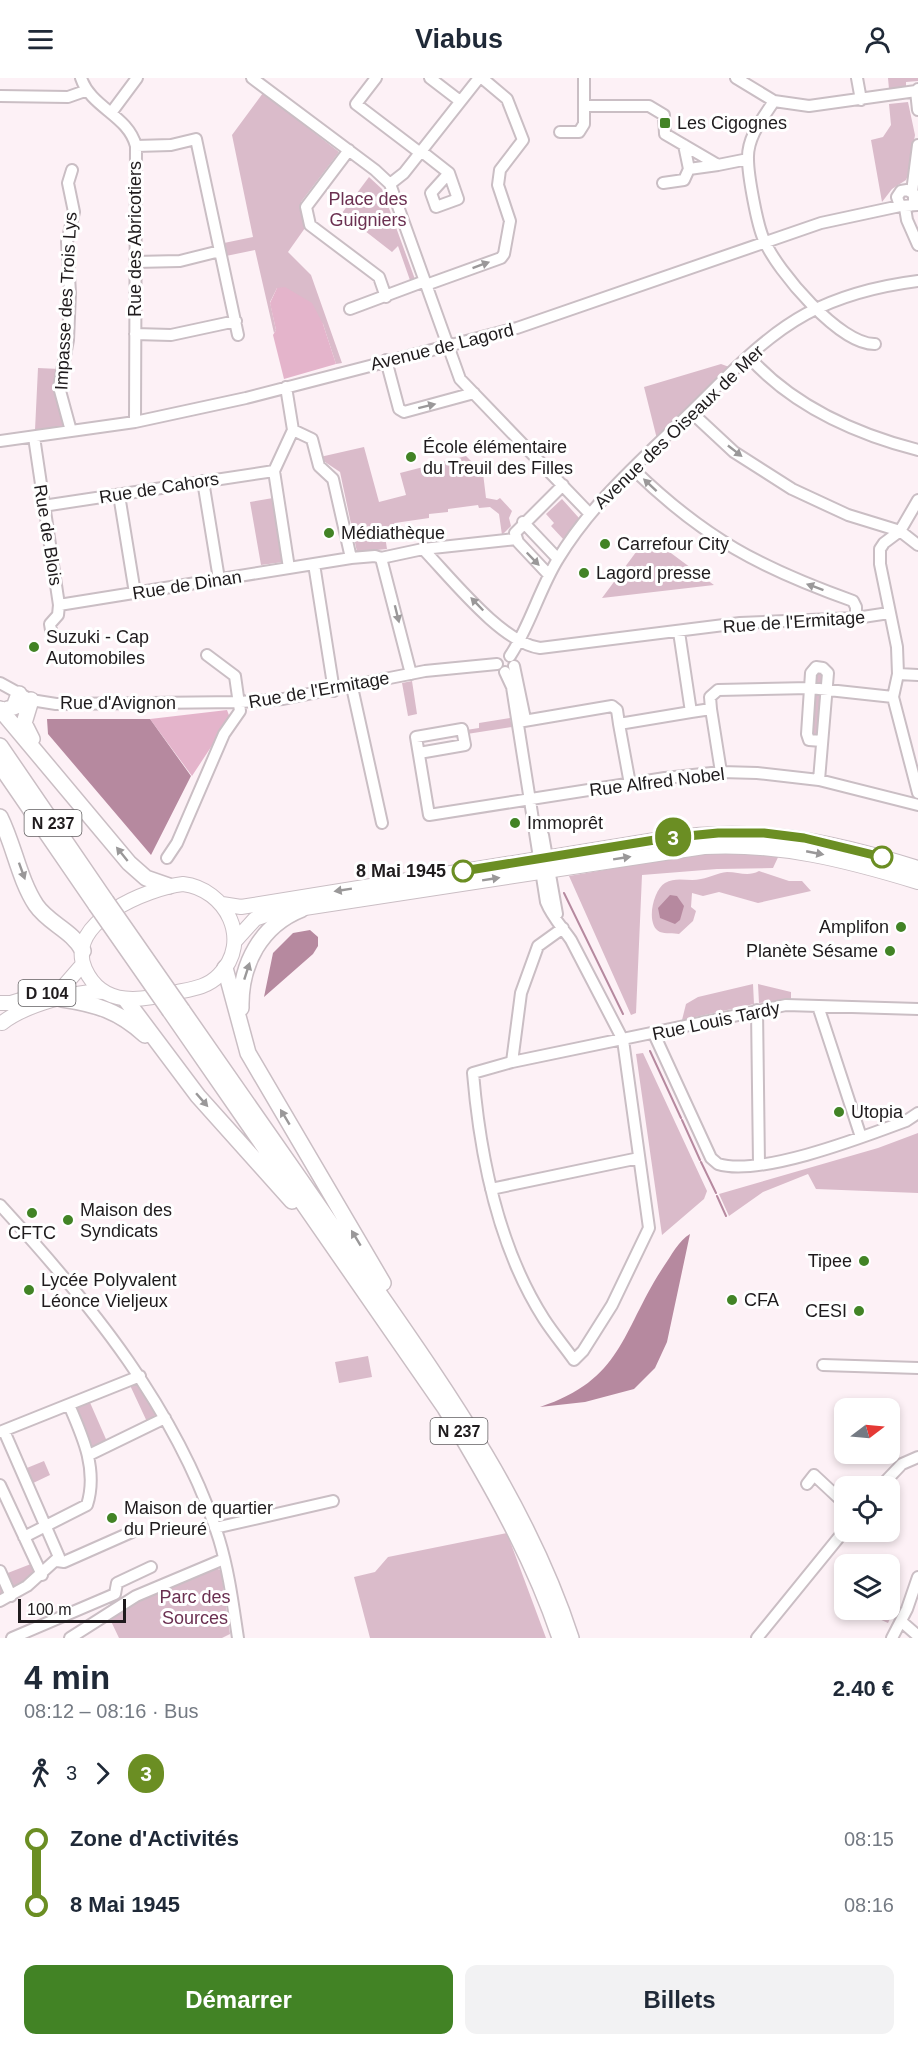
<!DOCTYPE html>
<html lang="fr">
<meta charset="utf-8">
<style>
:root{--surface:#fff;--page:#f2f2f3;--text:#1f2937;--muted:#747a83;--accent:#428325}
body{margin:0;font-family:Arial,sans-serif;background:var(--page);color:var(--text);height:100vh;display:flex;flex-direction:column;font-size:22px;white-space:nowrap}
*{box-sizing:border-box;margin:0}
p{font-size:20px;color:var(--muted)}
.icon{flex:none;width:33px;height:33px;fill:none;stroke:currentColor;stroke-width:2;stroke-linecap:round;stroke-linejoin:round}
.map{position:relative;height:1560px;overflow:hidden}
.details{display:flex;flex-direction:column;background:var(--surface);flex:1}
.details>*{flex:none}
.badge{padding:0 12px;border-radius:20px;font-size:21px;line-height:39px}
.needle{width:39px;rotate:74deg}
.tools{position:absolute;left:834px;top:1320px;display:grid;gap:12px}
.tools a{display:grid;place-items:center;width:66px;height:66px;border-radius:12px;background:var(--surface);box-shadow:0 3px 9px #0003;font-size:30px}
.scale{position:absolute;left:18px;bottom:15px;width:108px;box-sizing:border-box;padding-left:6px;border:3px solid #1f1b1d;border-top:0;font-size:16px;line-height:21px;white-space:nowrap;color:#1f1b1d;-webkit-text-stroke:4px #fff;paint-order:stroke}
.map>.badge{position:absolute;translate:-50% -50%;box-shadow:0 0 0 3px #fff}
.legs{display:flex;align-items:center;gap:9px;height:66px;padding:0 24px;font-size:20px}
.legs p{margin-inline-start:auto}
.overview{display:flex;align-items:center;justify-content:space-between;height:102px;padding:0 24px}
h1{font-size:33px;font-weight:700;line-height:45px}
.cta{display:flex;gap:12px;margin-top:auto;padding:12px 24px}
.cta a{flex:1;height:69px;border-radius:12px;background:var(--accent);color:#fff;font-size:24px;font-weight:700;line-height:69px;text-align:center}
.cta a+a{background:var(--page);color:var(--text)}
ul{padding:0 24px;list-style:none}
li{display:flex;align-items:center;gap:21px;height:66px;font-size:22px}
li i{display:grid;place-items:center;width:9px;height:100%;margin:0 8px;background:currentColor}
li i::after{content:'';width:15px;height:15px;margin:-8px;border:4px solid;border-radius:50%;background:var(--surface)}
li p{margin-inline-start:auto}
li:first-child i{background:linear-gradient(#0000 50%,currentColor 0)}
li:last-child i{background:linear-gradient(currentColor 50%,#0000 0)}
header{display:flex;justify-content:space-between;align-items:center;height:78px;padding:0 24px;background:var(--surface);font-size:27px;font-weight:700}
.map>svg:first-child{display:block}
.green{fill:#dabbca}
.forest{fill:#e4b4cb}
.water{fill:#b6899f}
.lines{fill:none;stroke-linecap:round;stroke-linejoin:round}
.stream{stroke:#b6899f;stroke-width:2}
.minor-casing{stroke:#cabec4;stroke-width:14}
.major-casing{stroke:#cabec4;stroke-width:16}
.highway-casing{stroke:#cabec4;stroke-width:18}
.minor{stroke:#fff;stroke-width:10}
.major{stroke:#fff;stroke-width:14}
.highway{stroke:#fff;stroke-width:15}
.highway-bridge-casing{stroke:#cabec4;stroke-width:18;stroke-linecap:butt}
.highway-bridge{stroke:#fff;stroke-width:15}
.oneway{fill:#9a9899}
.line-1-casing{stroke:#fff;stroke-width:14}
.line-1{stroke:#6b8e23;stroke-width:9}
.poi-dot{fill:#428325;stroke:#fff;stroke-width:2}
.stop-1-dot{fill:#fff;stroke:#6b8e23;stroke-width:3}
.labels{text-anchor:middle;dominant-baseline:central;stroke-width:6;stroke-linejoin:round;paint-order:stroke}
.shield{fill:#fff;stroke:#625f61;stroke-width:1.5}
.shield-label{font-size:16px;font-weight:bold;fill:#1f1b1d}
.poi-label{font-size:18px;fill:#1f1b1d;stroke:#fff;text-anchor:start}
.park-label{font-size:18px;fill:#6b3051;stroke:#fff}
.street-label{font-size:18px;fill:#1f1b1d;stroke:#fff}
.stop-label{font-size:18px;font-weight:bold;fill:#1f1b1d;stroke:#fff;text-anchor:end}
</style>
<header><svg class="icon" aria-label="menu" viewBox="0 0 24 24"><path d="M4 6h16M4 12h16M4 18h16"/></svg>Viabus<svg class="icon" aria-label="person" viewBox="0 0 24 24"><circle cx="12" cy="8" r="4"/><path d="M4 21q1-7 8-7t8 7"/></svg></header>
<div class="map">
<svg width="918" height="1560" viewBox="0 0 918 1560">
<rect width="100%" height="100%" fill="#fdf1f6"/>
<path class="green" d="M888 0H918V3L906 4V8L889 11Z
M263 15 339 74 301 124 305 150 288 174 311 197 342 285 336 286 323 246 277 210 270 224 276 252 274 255 255 172 226 178 224 165 253 159 232 57Z
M908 24 915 57 909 95 906 102 892 111 882 124 871 62 883 59 891 47 889 26Z
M369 99 382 111 416 204 411 205 398 168 392 174 342 135Z
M721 286 732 290 657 361 644 309Z
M38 290 59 291 66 349 35 352Z
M364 369 379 424 406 417 400 395 466 378 483 395 486 420 497 422 500 420 512 433 509 440 511 448 502 457 499 436 490 429 479 430 478 427 448 431V434L429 436V440L395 445 393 450 384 452 387 471 357 474 340 394 325 384 321 387 320 379Z
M273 420 283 484 261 487 250 424Z
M562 421 579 440 564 462 551 448 554 445 546 436Z
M652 461 714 507 602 520 642 466 646 469Z
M823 590 822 663 807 656 811 595Z
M412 603 417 636 408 638 402 605Z
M510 640 512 649 467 656 466 652 479 650V645Z
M698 774 780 775 773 790 717 791 642 797 636 935 631 937 569 798 627 788 630 783Z
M759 793 789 803H802L811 813 758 825 719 814 703 818 692 815 691 829 696 833 693 843 679 856C674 855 665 856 660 854 645 847 653 812 665 805 677 798 688 804 701 801 711 799 717 795 727 794 739 794 748 799 759 793Z
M753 906 754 926 682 942 686 926 698 919Z
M758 906 791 914V922L759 925Z
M643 975 707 1113 704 1121 662 1157 636 976Z
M918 1055V1115L816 1111 808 1096 763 1114 729 1138 719 1116 878 1070Z
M368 1278 372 1299 339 1305 335 1284Z
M140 1298 165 1340 149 1348 128 1303Z
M88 1320 109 1368 94 1375 75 1325Z
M44 1383 50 1397 29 1407 22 1392Z
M507 1455 546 1560H370L354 1499 375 1494 388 1479Z
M36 1484 42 1497 0 1523V1498Z
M211 1489 221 1492 230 1556 222 1560H119L109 1539 136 1521Z
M890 1528 895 1530 888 1545 877 1540 882 1532H890Z"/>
<path class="forest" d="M285 209 312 225 323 246 336 286 284 301 273 257 276 252 270 225 277 210Z
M227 632 230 640 192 698 150 641Z"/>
<path class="water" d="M47 641H150L191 698 151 777 48 656Z
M670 817 677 818 684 828 680 842 675 846 660 840 658 830Z
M310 852 318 859V868L313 876 264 919 273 875 293 855Z
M690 1156 667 1264 655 1290 634 1311 585 1324 540 1329C624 1301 621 1253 664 1188 671 1178 679 1162 690 1156Z"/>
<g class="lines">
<path class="stream" d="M564 815 623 936
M650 973 681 1040
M682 1042 700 1082
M701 1084 716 1115
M717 1118 726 1138"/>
<defs>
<path id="minor" d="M81 0C91 30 128 37 136 68L135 344
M252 0 375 92 390 106 460 301 589 435
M376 0 356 26 419 74
M430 0 460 23
M736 0 774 23 809 28 916 13
M857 0 861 22
M918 11 916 13 918 32
M0 18 68 19 85 13
M774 23C763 40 747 59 748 81 748 97 757 147 764 162 777 193 840 267 875 266
M584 28H649L664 37 665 56 718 87 748 81
M111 35 137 0
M560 54H579L584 46V0
M684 67 689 91
M136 68 171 67 196 61 238 257
M349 72 306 129 310 147 379 199 386 219
M421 73 449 95 458 121 436 129 431 115 449 95
M663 105 684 102 689 91 718 87
M390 106 404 95 479 0
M912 114 918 67
M911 128 914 124V116L907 112 901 113 897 119 900 128 918 127
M905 130 907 142 918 167
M135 184 180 183 220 173
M426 207 501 180 504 176 510 143 498 107 500 92 523 62 507 21 482 0
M350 231 425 203
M135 256 171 257 236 243
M749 279C793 328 856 356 918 372
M386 282 399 331 404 334 474 315
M286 309 293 352 274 393 289 490
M691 334 734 374 792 411 848 437 900 453 918 467
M293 352 312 361 319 388 333 401 351 480
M71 353 59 309 68 262 70 215 67 164 74 134 68 105 72 92
M34 359 59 527 58 537 50 546 51 552
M0 363 135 344 246 320 517 250 821 145 900 128
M633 391C704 460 760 490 853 523L856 529V540
M203 403 219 501
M119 417 135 515
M918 422 900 453 884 465 880 471V486L897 569 898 596 893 619 918 715
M43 428 274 393
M523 444 558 481
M423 471C451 500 502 565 540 570L740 545 856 540 889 535
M381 480 411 596
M314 486 334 613
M549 497 518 464 515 455 563 407
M59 527 351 480 375 478 381 480 423 471 516 461
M679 554 691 634 711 631 721 694
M510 578C530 548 539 512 558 481 593 423 644 380 692 333 727 299 762 260 806 236 842 217 878 208 918 203
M514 588 525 641
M505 594 512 609 546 824C552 839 562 849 571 862L623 962 649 1150 612 1227 583 1273 574 1282C564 1268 553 1255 544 1241 498 1169 480 1079 473 995L512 984 521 915 538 868 563 850
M898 596 918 597
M0 605 31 622 56 626 240 624 283 621 425 593 497 586
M352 609 382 745
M711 631 710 619 718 612 810 610 893 619
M518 644 612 628 617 632 619 646 691 634
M619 646 630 706
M419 675 465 667 462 651 416 659 429 737 665 700 721 694 757 695 819 702 918 727
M819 702 828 595 823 590 816 589 811 595 807 656 809 662 822 663
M543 757 557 836
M167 780 177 765 224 656 240 633 235 598 207 577
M818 928 861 1059
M757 932 759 1086
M654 956 711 1080 718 1086C760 1099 863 1059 906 1043L918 1035
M512 984 786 927 918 931
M491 1111 639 1080
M0 1127C90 1225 178 1332 219 1461 229 1494 233 1527 238 1560
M823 1287 918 1290
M0 1354 140 1298
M89 1377 165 1340
M807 1406 814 1397 844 1425
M0 1407 42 1497
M881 1408 902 1386 918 1379
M215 1450 333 1423
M24 1459 87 1427C98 1392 83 1359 69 1327
M57 1483 64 1484 134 1453
M0 1493 11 1518
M0 1523 27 1508 59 1479 4 1353
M902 1544 918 1558
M12 1560 115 1516 117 1505 151 1489
M70 1560 136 1518 224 1481
M757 1560 844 1453
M892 1560 907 1531 918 1499"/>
<path id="major" d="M183 806C226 811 253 863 219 897 208 909 192 911 177 914 143 922 103 931 85 891 64 844 148 810 183 806Z
M222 826 241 829 667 760C761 748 828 762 918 790
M235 863 255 841 272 835 704 769C779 765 846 782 918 804
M0 925H11L63 909 83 886
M2 945C23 928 77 912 104 914"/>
<path id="highway" d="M31 622 24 645 32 661
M0 631 129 785 146 800 169 808
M2 633 14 629 19 616
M0 668 106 823
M0 687 96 827
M0 739C14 767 19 801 36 827 49 846 72 852 83 873
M225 890 248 975 383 1205
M62 921C96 926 119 933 145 957
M126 922 198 1018 292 1123
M241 930C240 886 261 847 302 831
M182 932C245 1022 307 1111 369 1201 447 1313 528 1428 571 1560
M170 933 445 1330C489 1403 533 1479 560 1560"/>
</defs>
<use href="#minor" class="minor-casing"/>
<use href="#major" class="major-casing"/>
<use href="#highway" class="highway-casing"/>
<use href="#minor" class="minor"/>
<use href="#major" class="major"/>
<use href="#highway" class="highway"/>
<defs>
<path id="highway-bridge" d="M106 823 182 932
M96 827 170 933"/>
</defs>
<use href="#highway-bridge" class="highway-bridge-casing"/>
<use href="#highway-bridge" class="highway-bridge"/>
</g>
<defs><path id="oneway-solid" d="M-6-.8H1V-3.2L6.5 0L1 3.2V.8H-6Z" transform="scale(1.5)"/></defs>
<g class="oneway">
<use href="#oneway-solid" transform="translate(481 187) rotate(-20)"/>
<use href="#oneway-solid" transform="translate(427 328) rotate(-14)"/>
<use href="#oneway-solid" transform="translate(735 373) rotate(38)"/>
<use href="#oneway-solid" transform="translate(650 407) rotate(-137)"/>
<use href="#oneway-solid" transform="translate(533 481) rotate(46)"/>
<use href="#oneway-solid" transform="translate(815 509) rotate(-160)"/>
<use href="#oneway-solid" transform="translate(477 526) rotate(-134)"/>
<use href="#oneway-solid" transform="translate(397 536) rotate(76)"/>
<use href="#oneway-solid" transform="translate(815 775) rotate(11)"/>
<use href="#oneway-solid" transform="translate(122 776) rotate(-129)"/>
<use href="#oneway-solid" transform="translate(622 780) rotate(-9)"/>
<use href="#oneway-solid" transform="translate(22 793) rotate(70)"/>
<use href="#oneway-solid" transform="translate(491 801) rotate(-9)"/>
<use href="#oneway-solid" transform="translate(343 812) rotate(171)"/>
<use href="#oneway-solid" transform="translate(247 893) rotate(-72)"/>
<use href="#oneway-solid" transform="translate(202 1022) rotate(49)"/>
<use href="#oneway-solid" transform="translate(285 1039) rotate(-121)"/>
<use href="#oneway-solid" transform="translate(356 1160) rotate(-121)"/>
</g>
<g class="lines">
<defs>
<path id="line-1" d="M463 793 667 760 718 755H764L804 760 882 779"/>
</defs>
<use href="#line-1" class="line-1-casing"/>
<use href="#line-1" class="line-1"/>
</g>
<g class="poi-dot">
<rect x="659" y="39" width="12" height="12" rx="3"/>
<circle cx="411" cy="379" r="6"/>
<circle cx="329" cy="455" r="6"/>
<circle cx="605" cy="466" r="6"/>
<circle cx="584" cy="495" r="6"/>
<circle cx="34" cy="569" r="6"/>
<circle cx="515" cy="745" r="6"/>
<circle cx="901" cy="849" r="6"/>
<circle cx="890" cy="873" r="6"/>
<circle cx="839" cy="1034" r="6"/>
<circle cx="32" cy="1135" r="6"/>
<circle cx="68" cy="1142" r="6"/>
<circle cx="864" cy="1183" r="6"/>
<circle cx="29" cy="1212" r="6"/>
<circle cx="732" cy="1222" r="6"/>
<circle cx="859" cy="1233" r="6"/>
<circle cx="112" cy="1440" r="6"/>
</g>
<g class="stop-1-dot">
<circle cx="882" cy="779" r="10"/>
<circle cx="463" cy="793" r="10"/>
</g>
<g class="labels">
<g class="shield">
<rect x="24.5" y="732" width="57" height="26" rx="4.5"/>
<rect x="18.5" y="902" width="57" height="26" rx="4.5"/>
<rect x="430.5" y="1340" width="57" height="26" rx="4.5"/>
</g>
<g class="shield-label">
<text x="53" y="745">N 237</text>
<text x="47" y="915">D 104</text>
<text x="459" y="1353">N 237</text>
</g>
<g class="poi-label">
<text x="677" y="45">Les Cigognes</text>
<text x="423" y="369">École élémentaire<tspan x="423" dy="21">du Treuil des Filles</tspan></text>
<text x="341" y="455">Médiathèque</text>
<text x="617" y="466">Carrefour City</text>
<text x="596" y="495">Lagord presse</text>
<text x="46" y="559">Suzuki - Cap<tspan x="46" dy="21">Automobiles</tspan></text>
<text x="527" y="745">Immoprêt</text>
<text x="889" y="849" text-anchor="end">Amplifon</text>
<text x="878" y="873" text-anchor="end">Planète Sésame</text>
<text x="851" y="1034">Utopia</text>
<text x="80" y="1132">Maison des<tspan x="80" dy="21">Syndicats</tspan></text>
<text x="32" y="1155" text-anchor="middle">CFTC</text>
<text x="852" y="1183" text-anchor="end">Tipee</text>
<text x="41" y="1202">Lycée Polyvalent<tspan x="41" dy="21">Léonce Vieljeux</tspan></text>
<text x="744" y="1222">CFA</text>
<text x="847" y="1233" text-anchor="end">CESI</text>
<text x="124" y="1430">Maison de quartier<tspan x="124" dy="21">du Prieuré</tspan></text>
</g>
<g class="park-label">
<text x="368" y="121">Place des<tspan x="368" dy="21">Guigniers</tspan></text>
<text x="195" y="1519">Parc des<tspan x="195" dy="21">Sources</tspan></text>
</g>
<g class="street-label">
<text transform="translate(135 161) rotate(-90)">Rue des Abricotiers</text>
<text transform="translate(66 223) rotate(-87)">Impasse des Trois Lys</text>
<text transform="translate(442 269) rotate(-14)">Avenue de Lagord</text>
<text transform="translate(679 349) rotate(-44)">Avenue des Oiseaux de Mer</text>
<text transform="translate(159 410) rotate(-9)">Rue de Cahors</text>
<text transform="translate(48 457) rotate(81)">Rue de Blois</text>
<text transform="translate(187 507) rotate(-9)">Rue de Dinan</text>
<text transform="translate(794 544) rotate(-4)">Rue de l'Ermitage</text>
<text transform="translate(319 612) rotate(-10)">Rue de l'Ermitage</text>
<text x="118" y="625">Rue d'Avignon</text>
<text transform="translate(657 704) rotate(-7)">Rue Alfred Nobel</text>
<text transform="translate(716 943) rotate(-12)">Rue Louis Tardy</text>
</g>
<g class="stop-label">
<text x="446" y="793">8 Mai 1945</text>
</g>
</g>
</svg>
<div class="tools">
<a><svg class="needle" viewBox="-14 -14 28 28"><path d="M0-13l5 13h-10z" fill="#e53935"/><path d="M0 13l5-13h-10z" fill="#747a83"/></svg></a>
<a><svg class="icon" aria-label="locate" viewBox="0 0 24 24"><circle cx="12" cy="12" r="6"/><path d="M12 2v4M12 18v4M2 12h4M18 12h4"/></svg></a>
<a><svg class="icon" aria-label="layers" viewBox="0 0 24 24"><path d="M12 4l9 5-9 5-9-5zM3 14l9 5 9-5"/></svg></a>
</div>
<div class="scale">100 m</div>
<b class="badge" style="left:673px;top:759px;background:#6b8e23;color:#fff">3</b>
</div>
<section class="details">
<div class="overview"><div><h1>4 min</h1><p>08:12 – 08:16 · Bus</p></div><b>2.40 €</b></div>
<div class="legs"><svg class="icon" aria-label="walk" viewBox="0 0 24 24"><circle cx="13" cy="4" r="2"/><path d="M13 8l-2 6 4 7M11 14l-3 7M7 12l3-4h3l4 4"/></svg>3<svg class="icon" aria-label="forward" viewBox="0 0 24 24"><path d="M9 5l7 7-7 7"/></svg><b class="badge" style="background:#6b8e23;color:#fff">3</b></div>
<ul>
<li><i style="color:#6b8e23"></i><b>Zone d'Activités</b><p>08:15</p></li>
<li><i style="color:#6b8e23"></i><b>8 Mai 1945</b><p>08:16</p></li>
</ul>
<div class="cta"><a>Démarrer</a><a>Billets</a></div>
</section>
